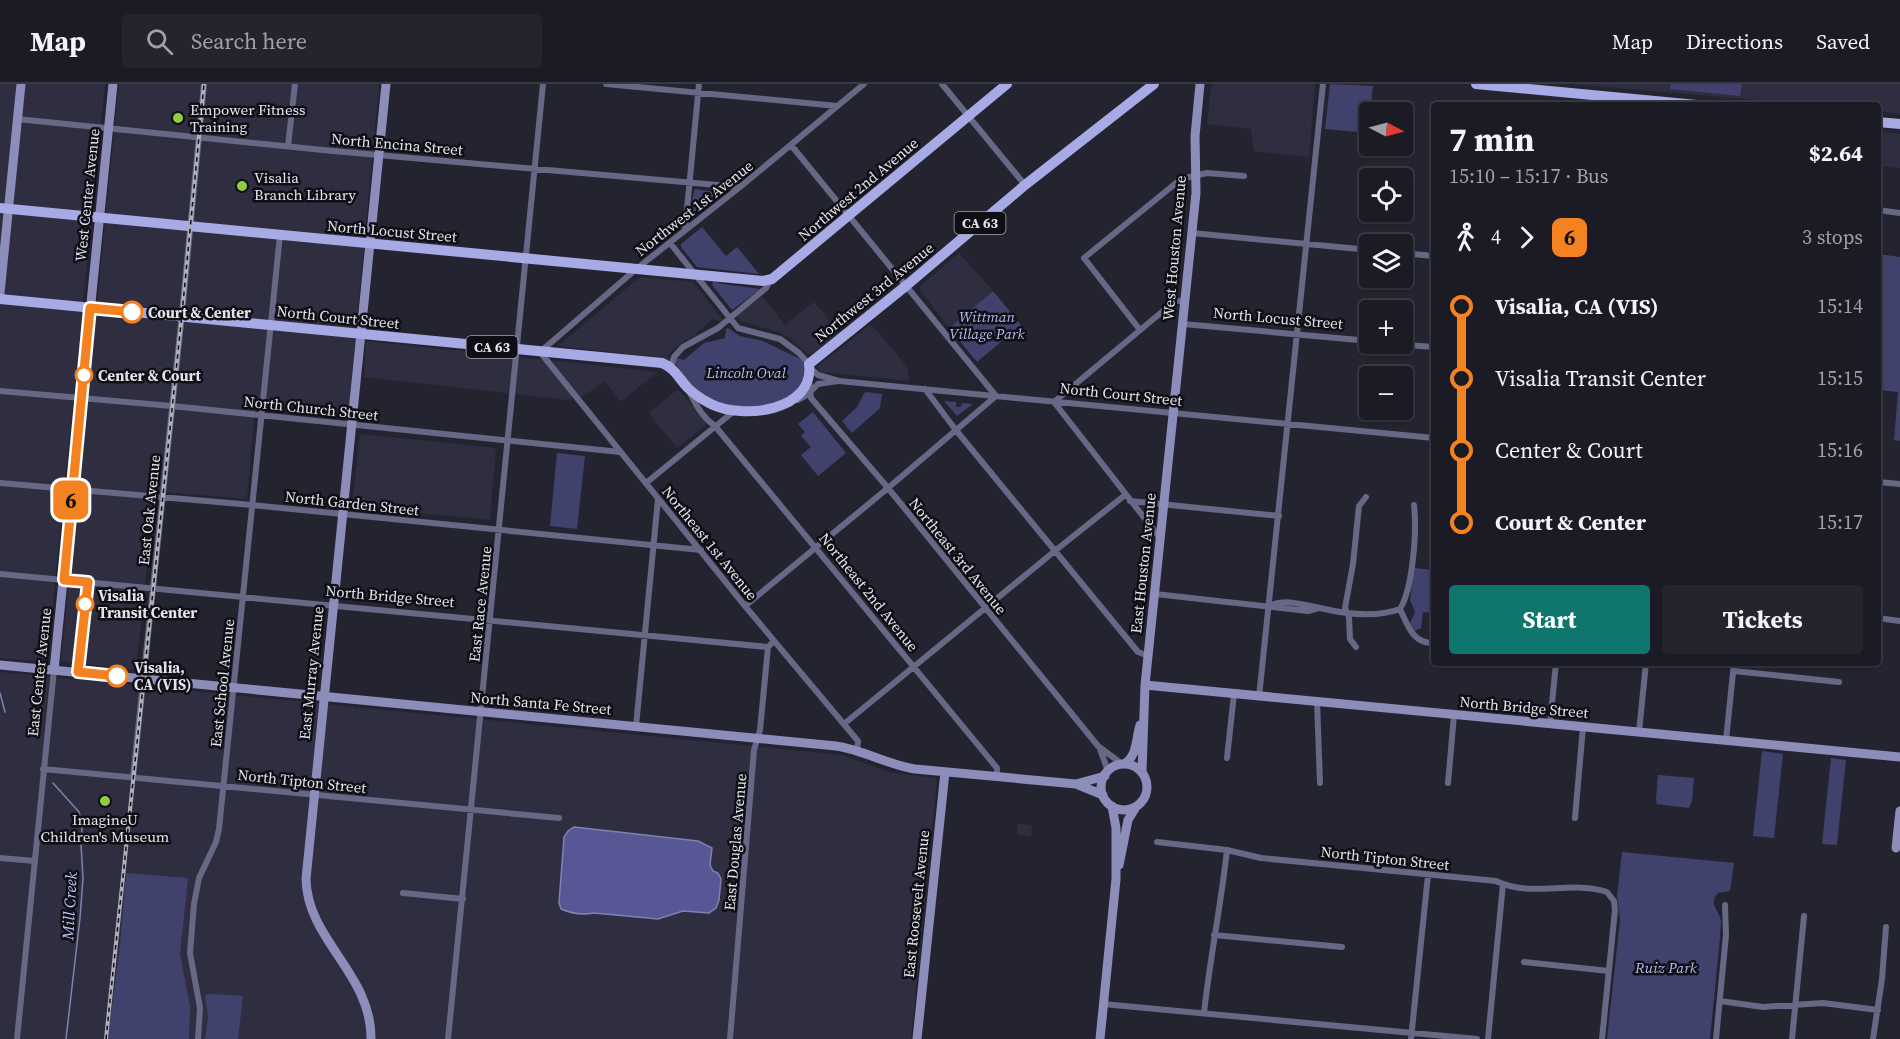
<!DOCTYPE html>
<meta charset="utf-8">
<style>
:root{--surface:#1b1b25;--page:#24242d;--text:#f1f3f6;--muted:#a0a1a7;--line:#393942;--accent:#0f766e}
body{margin:0;font-family:"Source Serif 4",serif;background:var(--page);color:var(--text);height:100vh;display:flex;flex-direction:column;font-size:22px;white-space:nowrap}
*{box-sizing:border-box;margin:0}
p{font-size:20px;color:var(--muted)}
.icon{flex:none;width:33px;height:33px;fill:none;stroke:currentColor;stroke-width:2;stroke-linecap:round;stroke-linejoin:round}
.map{position:relative;flex:1;overflow:hidden}
.drawer{position:absolute;left:1431px;top:18px;width:450px;height:564px;display:flex;flex-direction:column;background:var(--surface);border-radius:6px;box-shadow:0 2px 4px #0004,0 0 0 2px var(--line)}
.drawer>*{flex:none}
.badge{padding:0 12px;border-radius:9px;font-size:21px;line-height:39px}
.needle{width:39px;rotate:96deg}
.controls{position:absolute;left:1359px;top:18px;display:grid;gap:12px}
.controls a{display:grid;place-items:center;width:54px;height:54px;border-radius:6px;background:var(--surface);box-shadow:0 2px 4px #0004,0 0 0 2px var(--line);font-size:30px}
.map>.badge{position:absolute;translate:-50% -50%;box-shadow:0 0 0 3px #fff}
.legs{display:flex;align-items:center;gap:9px;height:66px;padding:0 18px;font-size:20px}
.legs p{margin-inline-start:auto}
.head{display:flex;align-items:center;justify-content:space-between;height:102px;padding:0 18px}
h1{font-size:33px;font-weight:700;line-height:45px}
.button{display:flex;gap:12px;margin-top:auto;padding:12px 18px}
.button a{flex:1;height:69px;border-radius:6px;background:var(--accent);color:#fff;font-size:24px;font-weight:700;line-height:69px;text-align:center}
.button a+a{background:var(--page);color:var(--text)}
ul{padding:0 18px;list-style:none}
li{display:flex;align-items:center;gap:21px;height:72px;font-size:22px}
li i{display:grid;place-items:center;width:9px;height:100%;margin:0 8px;background:currentColor}
li i::after{content:'';width:15px;height:15px;margin:-8px;border:4px solid;border-radius:50%;background:var(--surface)}
li p{margin-inline-start:auto}
li:first-child i{background:linear-gradient(#0000 50%,currentColor 0)}
li:last-child i{background:linear-gradient(currentColor 50%,#0000 0)}
header{display:flex;align-items:center;gap:36px;box-sizing:border-box;height:84px;padding:0 30px;background:var(--surface);border-bottom:2px solid var(--line)}
header strong{font-size:28px}
nav{display:flex;gap:33px;margin-inline-start:auto;font-size:21px}
.search{width:420px;height:54px;background:var(--page);display:flex;align-items:center;gap:15px;box-sizing:border-box;padding:0 21px;border-radius:6px;color:var(--muted);font-size:22px}
.map>svg:first-child{display:block}
.built{fill:#2e2e40}
.green{fill:#41416e}
.water{fill:#575796;stroke:#8181b0;stroke-width:1.5}
.lines{fill:none;stroke-linecap:round;stroke-linejoin:round}
.stream{stroke:#8181b0;stroke-width:1.5}
.street{stroke:#676885;stroke-width:6}
.secondary{stroke:#8c8dbb;stroke-width:9}
.primary{stroke:#a8aae6;stroke-width:10}
.rail-casing{stroke:#afafb9;stroke-width:4}
.rail{stroke:#0e0e14;stroke-width:1.5;stroke-dasharray:4.5;stroke-linecap:butt}
.line-1-casing{stroke:#fff;stroke-width:14}
.line-1{stroke:#f58220;stroke-width:9}
.poi-dot{fill:#91cd40;stroke:#0e0e14;stroke-width:2}
.stop-1-dot{fill:#fff;stroke:#f58220;stroke-width:3}
.labels{text-anchor:middle;dominant-baseline:central;stroke-width:5;stroke-linejoin:round;paint-order:stroke}
.shield{fill:#0e0e14;stroke:#a4a4ac;stroke-width:1.5}
.shield-label{font-size:14px;font-weight:bold;fill:#e4e4ed}
.poi-label{font-size:15px;fill:#e4e4ed;stroke:#0e0e14;text-anchor:start}
.street-label{font-size:15px;fill:#e4e4ed;stroke:#0e0e14}
.stop-label{font-size:15px;font-weight:bold;fill:#e4e4ed;stroke:#0e0e14;text-anchor:start}
.park-label{font-size:15px;font-style:italic;fill:#b8baf2;stroke:#0e0e14}
.water-label{font-size:16px;font-style:italic;fill:#c3c6fe;stroke:#0e0e14}
</style>
<header>
<strong>Map</strong>
<div class="search"><svg class="icon" aria-label="search" viewBox="0 0 24 24"><circle cx="10" cy="10" r="6"/><path d="M15 15l6 6"/></svg>Search here</div>
<nav><a>Map</a><a>Directions</a><a>Saved</a></nav>
</header>
<div class="map">
<svg width="1900" height="955" viewBox="0 0 1900 955">
<rect width="100%" height="100%" fill="#242431"/>
<path class="built" d="M0 0H105L47 578 0 574Z
M119 0H379L348 333 255 324 247 415 155 407 136 586 61 577Z
M1214 0H1315L1309 73 1254 67 1251 45 1207 40 1211 4Z
M1573 0H1900V30L1878 27V21H1813Z
M1878 48 1900 50V84L1878 82Z
M959 169 993 207 949 244 920 206V202Z
M640 193 693 198 722 235 720 237 712 235 695 250 698 251 684 257 674 265 667 272 671 275 670 277 655 273 558 262Z
M762 212 785 241 814 218 839 248 812 270H808L790 254 778 248 740 237 737 233 738 230Z
M871 240 908 284 909 297 821 288 819 286 818 282Z
M366 257 658 288 621 317 604 297 584 312 567 316 364 293Z
M677 306 680 307 707 340 677 364 649 329Z
M360 350 496 364 490 436 352 422Z
M0 588 842 671 889 688 935 694 937 697 911 955H0Z
M1018 740 1032 741 1031 752 1017 751Z"/>
<path class="green" d="M1330 0 1373 2 1368 49 1325 45Z
M1671 0H1742L1740 12 1670 5Z
M695 105 721 109 691 134 688 131Z
M702 143 726 172 737 163 759 190 697 183 681 163V160Z
M1878 170 1900 173V357L1894 356 1898 308 1878 306Z
M713 197 723 200 760 205 732 226 712 201Z
M993 207 1021 241 977 278 949 244Z
M728 244 740 252 763 257 802 276 805 281C804 286 804 294 801 299 797 309 785 315 775 318 744 328 711 322 689 298 683 291 678 286 675 278L677 274 684 276 704 259 725 254 726 245Z
M865 308 882 310 880 324 852 349 842 337 857 323Z
M944 317 956 318V323H960L963 319 973 320 957 332Z
M813 328 846 369 818 392 801 371 811 363 801 352 805 348 798 340Z
M557 369 585 372 577 445 550 442Z
M1414 484 1434 486V529L1423 528 1421 544 1414 547 1410 539 1415 528 1410 516Z
M1762 667 1783 670 1774 754 1753 752Z
M1831 674 1846 676 1837 761 1822 760Z
M1658 691 1694 694 1692 717 1689 724 1657 720 1656 715Z
M1622 768 1734 779 1730 807 1718 809C1708 821 1719 825 1721 837 1721 842 1720 848 1720 853L1710 955H1607L1620 836 1617 812Z
M126 789 188 794 180 870 190 922 189 955H108L120 861Z
M212 910 243 912 238 955H205L208 933 205 911Z"/>
<path class="water" d="M574 743 698 757 712 764 710 781 713 787 718 789 721 795 719 816 716 824 709 829 683 827 658 835 594 829C582 831 572 830 561 825L559 819 564 753 568 747Z"/>
<g class="lines">
<path class="stream" d="M0 609 5 628
M53 699 79 728 82 742 81 761 83 794 80 834 66 955"/>
<path class="street" d="M606 0 837 22
M942 0 1025 101
M17 35 333 67 740 103
M288 62 295 0
M1878 126 1900 129
M685 146 699 0
M1192 149 1370 166
M670 159 738 244 780 255 799 269 809 280
M1402 169 1434 172
M1183 240 1370 257
M1140 246 1084 174 1181 95 1207 89 1244 92
M1393 260 1434 263
M671 284 674 273 683 263 718 244 766 204 771 195
M810 284 818 291 839 297 1434 354
M809 295 811 314 888 404 1098 662 1122 680
M925 305 955 345 1138 568 1149 572
M0 307 172 322 620 368
M690 309C696 322 703 334 715 342L997 684V693
M798 316 807 311 818 300 838 297
M1878 398 1900 400
M0 399 252 421 701 466
M646 399 733 328
M1130 417 1279 432
M1160 454 1054 318 1175 217H1185
M0 490 768 563 774 557
M1155 510 1308 527 1319 524
M745 522 888 404 996 312 791 61
M1269 522C1285 514 1304 521 1320 524 1345 530 1376 534 1400 525
M1400 525C1413 504 1417 446 1414 421
M1400 525C1408 542 1413 560 1434 559
M1878 534 1900 537
M1356 563 1350 555 1349 533 1345 524 1353 480 1359 422 1366 413
M1734 587 1839 598
M1259 613 1323 0
M1317 617 1320 699
M844 640 1056 466 1125 411
M1550 640 1556 579
M636 642 658 415
M1639 648 1646 579
M1726 656 1734 579
M857 665 858 657 745 522 540 268 635 186 740 103 864 0
M1100 665 1108 687
M1227 674 1234 610
M43 685 559 734
M133 693 182 230 204 0
M1448 699 1454 631
M1575 734 1583 643
M1157 758 1227 766 1261 774 1496 797C1531 814 1571 796 1607 808L1614 817 1615 826 1602 955
M0 774 35 777
M403 809 463 815
M1214 851 1342 863
M1524 878 1609 887
M1720 917 1763 923 1823 919 1878 926
M1103 920 1477 955
M1204 929C1210 874 1221 821 1227 766
M17 955 54 586
M198 955 200 924 190 869 194 820 199 794 216 758 219 745 280 151
M448 955 543 0
M730 955 754 666 760 646 768 563
M1411 955 1428 791
M1488 955 1503 800
M1716 955 1726 851 1725 821
M1792 955 1804 832
M1873 955 1882 895 1886 843"/>
<path class="secondary" d="M0 209 21 0
M0 581 836 662C864 666 888 681 915 685L1076 700 1105 692
M54 586 113 0
M1145 601 1900 673
M1123 680C1137 675 1136 654 1140 641
M1101 703a23 23 0 1 1 46 0a23 23 0 1 1-46 0Z
M1142 688 1145 601 1196 109 1195 52 1200 0
M1076 700 1103 711
M1896 764 1900 727
M1119 781 1128 736 1136 723
M371 955C372 890 307 856 306 795L386 0
M917 955 945 688
M1100 955 1116 795V744L1112 722"/>
<path class="primary" d="M1476 0 1697 21
M1878 38 1900 40
M0 124 763 197 772 195 1007 0
M0 215 662 279C675 284 679 295 688 304 695 311 703 316 711 320 743 336 815 327 809 280L907 201 1025 101 1154 0"/>
<defs>
<path id="rail" d="M106 955 182 230 204 0"/>
</defs>
<use href="#rail" class="rail-casing"/>
<use href="#rail" class="rail"/>
</g>
<g class="lines">
<defs>
<path id="line-1" d="M117 592 78 588 88 498 64 496 90 224 132 228"/>
</defs>
<use href="#line-1" class="line-1-casing"/>
<use href="#line-1" class="line-1"/>
</g>
<g class="poi-dot">
<circle cx="178" cy="34" r="6"/>
<circle cx="242" cy="102" r="6"/>
<circle cx="105" cy="717" r="6"/>
</g>
<g class="stop-1-dot">
<circle cx="132" cy="228" r="10"/>
<circle cx="84" cy="291" r="8"/>
<circle cx="85" cy="520" r="8"/>
<circle cx="117" cy="592" r="10"/>
</g>
<g class="labels">
<g class="shield">
<rect x="954.5" y="128" width="51" height="22" rx="4.5"/>
<rect x="466.5" y="252" width="51" height="22" rx="4.5"/>
</g>
<g class="shield-label">
<text x="980" y="139">CA 63</text>
<text x="492" y="263">CA 63</text>
</g>
<g class="poi-label">
<text x="190" y="25">Empower Fitness<tspan x="190" dy="17">Training</tspan></text>
<text x="254" y="93">Visalia<tspan x="254" dy="17">Branch Library</tspan></text>
<text x="105" y="735" text-anchor="middle">ImagineU<tspan x="105" dy="17">Children's Museum</tspan></text>
</g>
<g class="street-label">
<text transform="translate(397 60) rotate(5)">North Encina Street</text>
<text transform="translate(858 105) rotate(-40)">Northwest 2nd Avenue</text>
<text transform="translate(87 111) rotate(-84)">West Center Avenue</text>
<text transform="translate(694 124) rotate(-38)">Northwest 1st Avenue</text>
<text transform="translate(392 147) rotate(5)">North Locust Street</text>
<text transform="translate(1174 164) rotate(-85)">West Houston Avenue</text>
<text transform="translate(874 208) rotate(-39)">Northwest 3rd Avenue</text>
<text transform="translate(338 233) rotate(6)">North Court Street</text>
<text transform="translate(1278 234) rotate(5)">North Locust Street</text>
<text transform="translate(1121 310) rotate(6)">North Court Street</text>
<text transform="translate(311 324) rotate(6)">North Church Street</text>
<text transform="translate(352 419) rotate(6)">North Garden Street</text>
<text transform="translate(149 426) rotate(-84)">East Oak Avenue</text>
<text transform="translate(710 459) rotate(51)">Northeast 1st Avenue</text>
<text transform="translate(958 472) rotate(51)">Northeast 3rd Avenue</text>
<text transform="translate(1143 479) rotate(-84)">East Houston Avenue</text>
<text transform="translate(869 508) rotate(51)">Northeast 2nd Avenue</text>
<text transform="translate(390 512) rotate(5)">North Bridge Street</text>
<text transform="translate(480 520) rotate(-84)">East Race Avenue</text>
<text transform="translate(39 588) rotate(-84)">East Center Avenue</text>
<text transform="translate(311 589) rotate(-84)">East Murray Avenue</text>
<text transform="translate(222 599) rotate(-84)">East School Avenue</text>
<text transform="translate(541 619) rotate(5)">North Santa Fe Street</text>
<text transform="translate(1524 623) rotate(5)">North Bridge Street</text>
<text transform="translate(302 697) rotate(6)">North Tipton Street</text>
<text transform="translate(735 758) rotate(-85)">East Douglas Avenue</text>
<text transform="translate(1385 774) rotate(6)">North Tipton Street</text>
<text transform="translate(916 820) rotate(-84)">East Roosevelt Avenue</text>
</g>
<g class="stop-label">
<text x="148" y="228">Court &amp; Center</text>
<text x="98" y="291">Center &amp; Court</text>
<text x="98" y="511">Visalia<tspan x="98" dy="17">Transit Center</tspan></text>
<text x="134" y="583">Visalia,<tspan x="134" dy="17">CA (VIS)</tspan></text>
</g>
<g class="park-label">
<text x="987" y="232">Wittman<tspan x="987" dy="17">Village Park</tspan></text>
<text x="746" y="288">Lincoln Oval</text>
<text x="1666" y="883">Ruiz Park</text>
</g>
<g class="water-label">
<text transform="translate(69 822) rotate(-87)">Mill Creek</text>
</g>
</g>
</svg>
<div class="controls">
<a><svg class="needle" viewBox="-14 -14 28 28"><path d="M0-13l5 13h-10z" fill="#e53935"/><path d="M0 13l5-13h-10z" fill="#a0a1a7"/></svg></a>
<a><svg class="icon" aria-label="locate" viewBox="0 0 24 24"><circle cx="12" cy="12" r="6"/><path d="M12 2v4M12 18v4M2 12h4M18 12h4"/></svg></a>
<a><svg class="icon" aria-label="layers" viewBox="0 0 24 24"><path d="M12 4l9 5-9 5-9-5zM3 14l9 5 9-5"/></svg></a>
<a>+</a>
<a>−</a>
</div>
<b class="badge" style="left:71px;top:416px;background:#f58220;color:#111">6</b>
<section class="drawer">
<div class="head"><div><h1>7 min</h1><p>15:10 – 15:17 · Bus</p></div><b>$2.64</b></div>
<div class="legs"><svg class="icon" aria-label="walk" viewBox="0 0 24 24"><circle cx="13" cy="4" r="2"/><path d="M13 8l-2 6 4 7M11 14l-3 7M7 12l3-4h3l4 4"/></svg>4<svg class="icon" aria-label="forward" viewBox="0 0 24 24"><path d="M9 5l7 7-7 7"/></svg><b class="badge" style="background:#f58220;color:#111">6</b><p>3 stops</p></div>
<ul>
<li><i style="color:#f58220"></i><b>Visalia, CA (VIS)</b><p>15:14</p></li>
<li><i style="color:#f58220"></i><span>Visalia Transit Center</span><p>15:15</p></li>
<li><i style="color:#f58220"></i><span>Center &amp; Court</span><p>15:16</p></li>
<li><i style="color:#f58220"></i><b>Court &amp; Center</b><p>15:17</p></li>
</ul>
<div class="button"><a>Start</a><a>Tickets</a></div>
</section>
</div>
